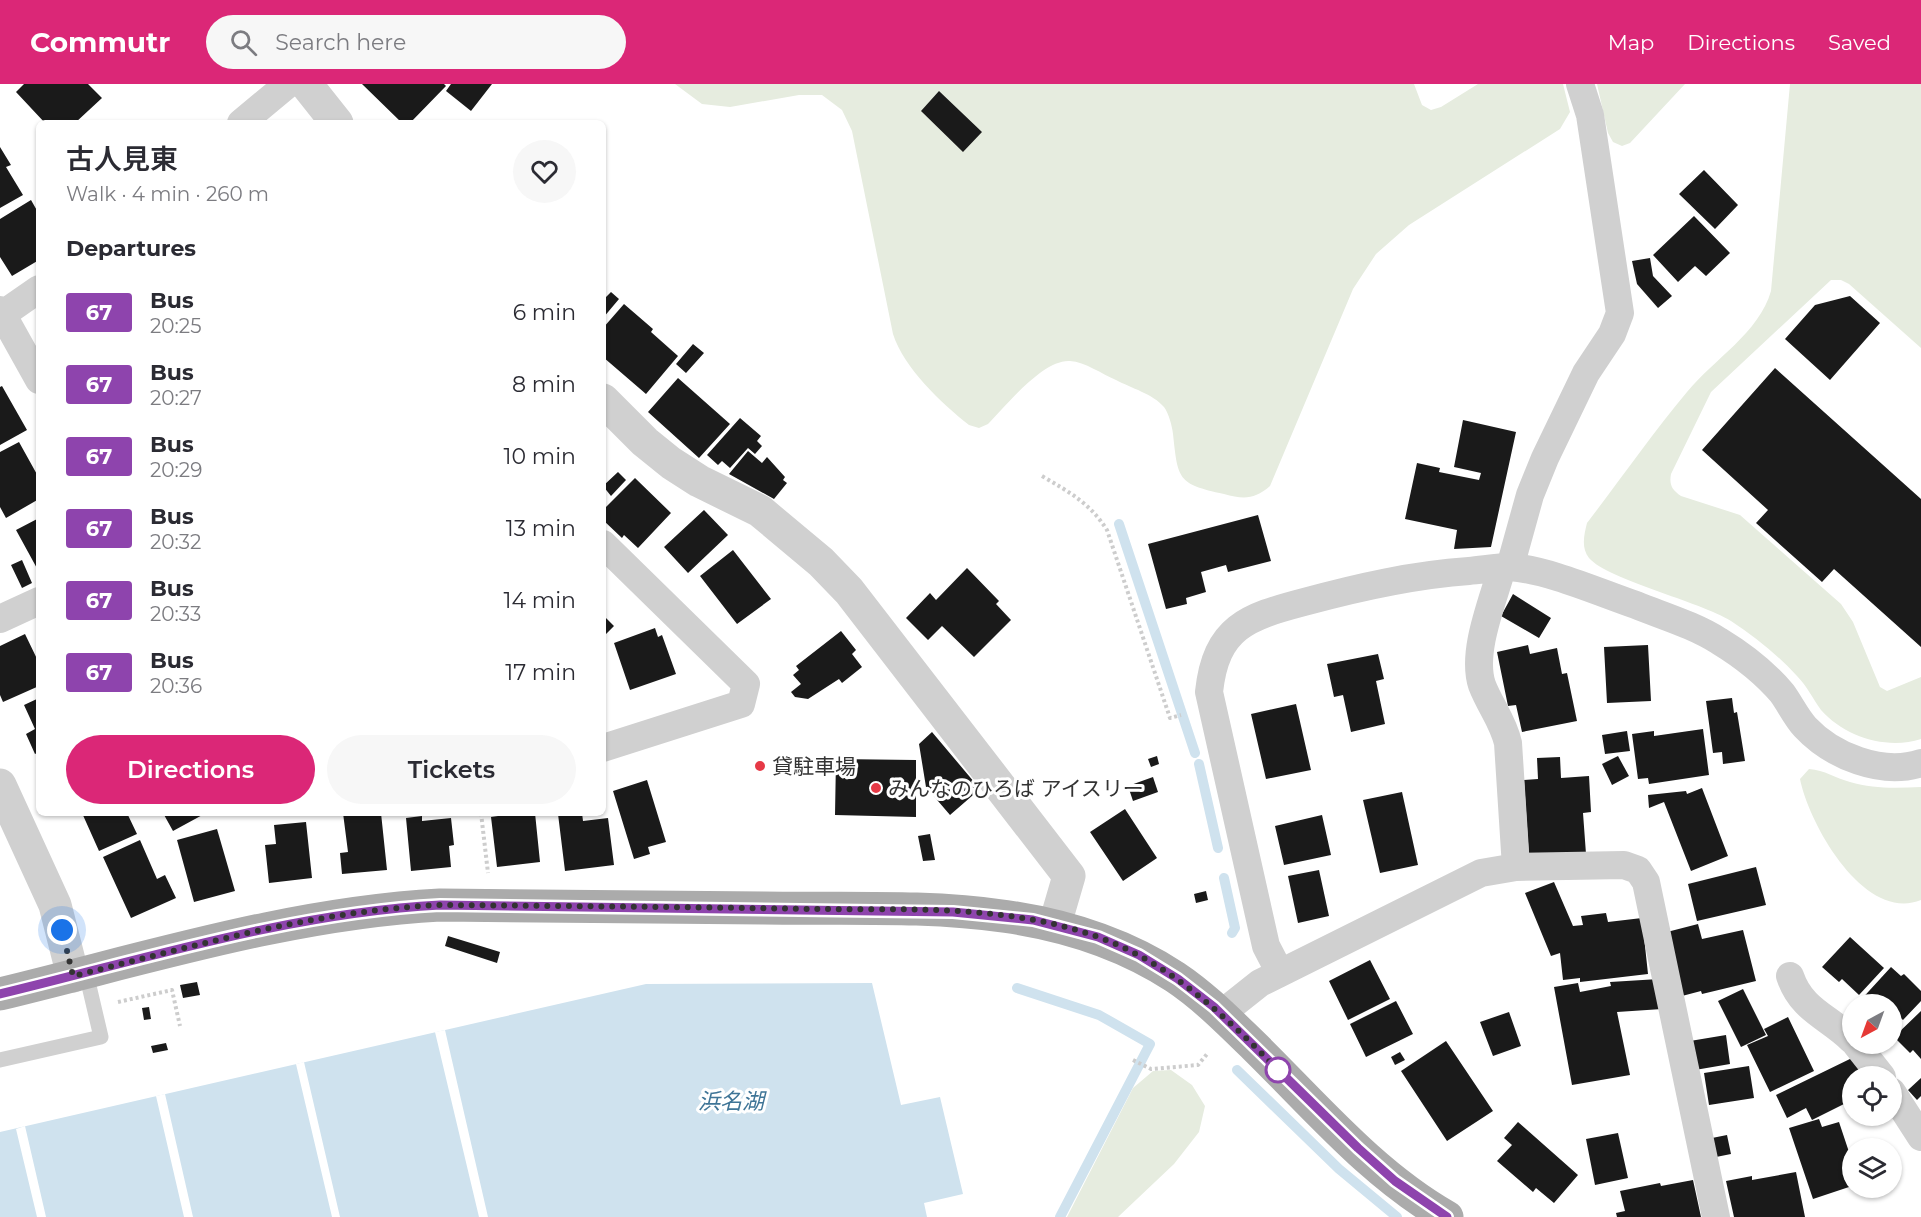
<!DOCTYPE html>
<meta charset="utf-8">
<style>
:root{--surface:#fff;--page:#f7f7f7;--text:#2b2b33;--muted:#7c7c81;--accent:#db2777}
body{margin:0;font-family:Montserrat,"Noto Sans JP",sans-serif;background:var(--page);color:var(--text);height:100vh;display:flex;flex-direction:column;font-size:22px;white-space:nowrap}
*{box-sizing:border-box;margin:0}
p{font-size:20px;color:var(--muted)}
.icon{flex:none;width:33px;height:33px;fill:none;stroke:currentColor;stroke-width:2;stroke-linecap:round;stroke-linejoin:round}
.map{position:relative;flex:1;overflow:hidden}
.drawer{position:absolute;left:36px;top:36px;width:570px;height:696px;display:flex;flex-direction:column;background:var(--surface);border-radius:9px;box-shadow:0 2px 4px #0004}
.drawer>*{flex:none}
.badge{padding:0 12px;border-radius:4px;font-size:21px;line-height:39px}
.needle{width:39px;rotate:221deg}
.tools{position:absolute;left:1842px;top:910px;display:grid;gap:12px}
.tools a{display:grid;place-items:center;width:60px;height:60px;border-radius:50%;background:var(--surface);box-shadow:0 2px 4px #0004;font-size:30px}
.you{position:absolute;width:30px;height:30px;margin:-15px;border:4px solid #fff;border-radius:50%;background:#1a73e8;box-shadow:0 0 0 9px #1a73e833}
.map>.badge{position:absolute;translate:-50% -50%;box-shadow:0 0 0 3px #fff}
h2{padding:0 30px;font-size:22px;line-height:54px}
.round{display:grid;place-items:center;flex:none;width:63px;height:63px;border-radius:32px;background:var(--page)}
.overview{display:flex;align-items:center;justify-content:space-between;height:102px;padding:0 30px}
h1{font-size:28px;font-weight:600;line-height:45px}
.button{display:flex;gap:12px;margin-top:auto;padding:12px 30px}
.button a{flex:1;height:69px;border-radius:36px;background:var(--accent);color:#fff;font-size:24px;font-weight:600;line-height:69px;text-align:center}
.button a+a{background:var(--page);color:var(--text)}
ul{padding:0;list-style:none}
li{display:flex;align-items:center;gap:18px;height:72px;padding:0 30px}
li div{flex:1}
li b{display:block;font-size:22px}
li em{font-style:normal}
li .badge{min-width:66px;font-weight:700;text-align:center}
header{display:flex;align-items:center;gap:36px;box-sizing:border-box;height:84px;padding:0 30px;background:var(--accent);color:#fff}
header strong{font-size:28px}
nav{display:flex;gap:33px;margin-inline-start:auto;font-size:21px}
.search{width:420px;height:54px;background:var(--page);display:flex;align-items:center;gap:15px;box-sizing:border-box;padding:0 21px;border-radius:33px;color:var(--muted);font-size:22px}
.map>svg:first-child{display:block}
.green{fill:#e6ecdf}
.water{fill:#cfe2ee}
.pier{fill:#fff}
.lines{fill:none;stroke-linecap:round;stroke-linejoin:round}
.stream{stroke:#cfe2ee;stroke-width:10}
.building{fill:#1a1a1a}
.path{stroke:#cdcdcd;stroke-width:4;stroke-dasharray:3 3;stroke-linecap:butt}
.service{stroke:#d0d0d0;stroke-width:15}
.minor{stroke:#d0d0d0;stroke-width:28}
.tertiary{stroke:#d0d0d0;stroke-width:33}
.primary{stroke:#ababab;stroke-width:33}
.line-casing{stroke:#fff;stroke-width:14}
.line{stroke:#8e44ad;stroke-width:9}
.walk{stroke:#333;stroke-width:6;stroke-dasharray:0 10.8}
.poi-dot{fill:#e63946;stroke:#fff;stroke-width:2}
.stop-dot{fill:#fff;stroke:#8e44ad;stroke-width:3}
.labels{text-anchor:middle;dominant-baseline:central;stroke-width:6;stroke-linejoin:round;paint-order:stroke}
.poi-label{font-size:21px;fill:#333;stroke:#fff;text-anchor:start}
.water-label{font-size:22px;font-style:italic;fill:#3f7597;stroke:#fff}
</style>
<header>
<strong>Commutr</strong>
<div class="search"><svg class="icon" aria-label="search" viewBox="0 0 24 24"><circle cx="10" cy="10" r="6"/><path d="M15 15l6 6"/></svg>Search here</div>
<nav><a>Map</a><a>Directions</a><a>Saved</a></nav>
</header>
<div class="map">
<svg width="1921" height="1133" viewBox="0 0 1921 1133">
<rect width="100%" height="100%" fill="#fff"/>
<path class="green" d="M675 0H1414L1422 21 1431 26 1441 23 1478 0H1563L1570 28 1560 45 1409 141 1376 170 1353 205 1270 402C1254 416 1243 415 1224 410 1177 400 1178 395 1173 350 1172 342 1169 330 1164 323 1153 310 1131 304 1116 296 1102 290 1085 278 1070 277 1043 275 1006 322 988 340L979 344 969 341C941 319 904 284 893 250L852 47 842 26 822 11H799L730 23 702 20Z
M1597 0H1685L1630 59 1622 62 1613 58 1608 49Z
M1790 0H1921V264L1849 200 1841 196H1831L1711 308 1671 390C1669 401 1672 406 1681 412L1740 431 1841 520 1853 538 1880 603 1887 607 1921 593V655C1887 666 1845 653 1821 626 1813 615 1807 602 1797 592 1778 571 1755 553 1731 537 1699 517 1608 496 1589 474 1581 464 1584 451 1587 439 1620 396 1652 350 1687 308 1714 275 1759 249 1771 207Z
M1809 685C1825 686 1835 694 1850 698 1873 705 1896 704 1921 703V816C1864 839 1809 740 1800 695Z
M1171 986 1192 1001 1205 1022 1199 1048 1174 1080 1118 1133H1067L1133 1004 1153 987Z"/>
<path class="water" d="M872 899 901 1021 940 1013 963 1110 924 1119 927 1133H0V1048L646 900Z"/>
<path class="pier" d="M445 946 488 1133H479L435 948Z
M304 978 340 1133H332L296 980Z
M165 1010 193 1133H184L156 1012Z
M25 1042 46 1133H37L16 1045Z"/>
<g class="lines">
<path class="stream" d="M1119 440 1195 669
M1199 680 1218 764
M1224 794 1235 844 1232 849
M1017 904 1099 931 1150 960 1060 1133
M1237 986 1339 1085 1397 1133"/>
</g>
<path class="building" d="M24 0H88L102 14 75 39H45L16 8Z
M362 0H444L446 2 410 39H402Z
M451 0H492L471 27 446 7Z
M939 7 982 48 963 68 921 27Z
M0 63 11 81 6 83 23 111 0 124Z
M1704 86 1738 121 1715 145 1679 110Z
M31 116 39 130V176L12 192 0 173V135Z
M1694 132 1730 169 1706 192 1695 182 1678 198 1653 171Z
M1650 174 1653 192 1672 212 1658 224 1637 200 1632 177Z
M611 208 619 215 603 234V210L606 213Z
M1850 212 1880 239 1830 296 1785 255 1815 221Z
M624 220 653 245 651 248 678 272 646 310 603 273V244Z
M693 260 704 269 686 289 676 280Z
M1775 284 1921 415V563L1834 485 1822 498 1756 439 1768 426 1702 366Z
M678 294 730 340 699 374 648 328Z
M2 302 27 346 0 361V303Z
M740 334 761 352 757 357 762 362 755 370 748 364 730 384 722 377 718 381 707 371Z
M1463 336 1516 348 1491 463 1454 465 1457 446 1405 435 1417 379 1440 384 1439 388 1479 396 1481 389 1454 383Z
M19 358 39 394V415L6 434 0 423V368Z
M748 367 762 379 767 373 785 393 783 396 787 399 774 415 729 390Z
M618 388 626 396 611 412 603 402Z
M635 394 671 429 638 464 624 451 622 454 603 436V426Z
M704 426 728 451 688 489 664 463Z
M1258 431 1271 477 1228 488 1226 481 1201 488 1206 508 1186 514 1187 520 1166 525 1148 460Z
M39 434V488L16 446Z
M733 466 771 515 737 540 700 492Z
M22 476 32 499 22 504 11 481Z
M967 484 999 517 996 520 1011 536 974 573 942 542 928 556 906 534 930 509 936 516Z
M1513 510 1551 534 1539 554 1501 532Z
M603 531 614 542 603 553Z
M655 544 658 553 662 551 676 590 630 606 614 559Z
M841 547 856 566 852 570 862 583 842 599 839 595 808 615 795 613 791 608 801 600 793 591 799 586 796 582Z
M25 550 39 579V602L3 618 0 611V562Z
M1528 561 1530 570 1557 564 1562 590 1567 589 1577 637 1522 648 1516 621 1508 622 1497 568Z
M1648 561 1651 617 1607 619 1604 563Z
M1378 570 1384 595 1376 597 1385 640 1351 648 1343 611 1334 613 1327 580Z
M39 614V668L35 670 26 650 35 645 24 621Z
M1732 614 1734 629 1737 628 1745 677 1723 680 1722 668 1713 669 1706 617Z
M1296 620 1311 686 1266 695 1251 630Z
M1703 645 1709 691 1649 700 1648 694 1638 695 1632 650 1654 647V652Z
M1627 647 1630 667 1605 670 1602 651Z
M932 648 980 705 950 731 926 703 919 660Z
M1157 672 1159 680 1151 683 1148 675Z
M1618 672 1629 692 1612 701 1602 680Z
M1560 673 1561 694 1589 692 1591 728 1583 729 1586 770 1529 773 1524 696 1538 695 1537 674Z
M836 675 916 676V733L835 731Z
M1153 693 1158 708 1133 717 1128 702Z
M647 696 666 758 648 763 650 770 634 775 613 707Z
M1702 704 1728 772 1691 787 1664 718 1649 724 1648 711 1686 707 1687 710Z
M1402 708 1418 781 1380 789 1363 716Z
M1125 725 1157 774 1123 797 1090 748Z
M82 729H127L137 750 99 767Z
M163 729H206L173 747Z
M343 729H381L387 786 342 790 340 769 348 768Z
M497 729H535L540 778 497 783 491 733 498 732Z
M582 729 583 737 608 734 614 781 565 787 558 730Z
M1322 731 1331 771 1284 781 1275 742Z
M422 732V737L451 734 454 761 449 762 451 783 411 787 406 734Z
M306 738 312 794 269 799 265 761 276 760 274 741Z
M217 745 235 807 194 818 177 756Z
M930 750 935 776 923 777 918 752Z
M140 756 157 795 165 791 176 814 131 834 103 773Z
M1756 783 1766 821 1697 837 1688 800Z
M1319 786 1329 832 1298 839 1288 792Z
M1554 798 1573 842 1583 841 1581 832 1606 829 1608 838 1642 834 1648 890 1580 898V894L1563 896 1560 869 1551 872 1525 809Z
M1206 807 1208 816 1196 819 1194 810Z
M1698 840 1702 855 1743 846 1756 897 1702 910 1701 907 1682 912 1667 848Z
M448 852 500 868 497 879 445 862Z
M1850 853 1884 884 1859 911 1842 895 1839 898 1822 883Z
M1370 876 1390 915 1348 936 1329 897Z
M1891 883 1901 892 1904 890 1921 907V917L1903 936 1892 926V921L1858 919Z
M1659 895 1662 925 1617 928 1630 991 1572 1001 1554 903 1578 899 1580 908 1611 902 1610 898Z
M197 898 200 911 183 914 180 901Z
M1743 905 1766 951 1741 963 1718 917Z
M1396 917 1413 950 1366 973 1350 940Z
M149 923 151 935 144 936 142 924Z
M1921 927V975L1913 966 1910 969 1894 953Z
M1509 928 1521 962 1493 972 1480 938Z
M1788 933 1814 987 1770 1008 1747 961 1768 952 1764 945Z
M1726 951 1730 980 1695 986 1690 957Z
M1446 957 1493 1027 1447 1057 1401 987Z
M166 959 168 966 153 969 151 962Z
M1400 968 1405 976 1395 981 1391 973Z
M1854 973 1864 993H1852V1016L1812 1036 1806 1024 1787 1034 1776 1011Z
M1749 982 1754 1014 1709 1021 1704 989Z
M1921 994V1012L1917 1016 1908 1006Z
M1819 1035 1822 1043 1839 1038 1852 1077V1102L1813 1115 1789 1044Z
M1518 1038 1578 1091 1554 1119 1536 1104 1533 1108 1497 1077 1512 1061 1504 1054Z
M1618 1049 1628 1094 1595 1101 1586 1055Z
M1727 1051 1731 1070 1716 1073 1712 1054Z
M1796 1088 1805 1133H1734L1726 1097 1752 1092V1096Z
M1693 1096 1701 1133H1617L1616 1129 1625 1127 1620 1107 1660 1099 1661 1102Z"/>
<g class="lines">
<path class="path" d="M1042 392C1069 408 1090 419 1107 446L1170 634 1181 631
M481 729 488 789
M118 918 172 906 180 942
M1133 976 1151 985 1198 981 1207 970"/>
<path class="service" d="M0 976 101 953 86 889"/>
<path class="minor" d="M241 39 288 0
M0 226 39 296
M3 230 39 205
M603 460 746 600 741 620 603 664
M1510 483 1530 411 1545 374 1586 289 1612 250 1620 229 1590 31 1580 0
M1502 484C1493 517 1471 568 1482 601 1490 622 1503 637 1508 659L1516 783
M0 535 39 517
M1280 889 1266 862 1209 608C1216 543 1247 533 1304 518 1359 503 1412 491 1469 487 1482 486 1497 483 1510 483 1549 486 1598 508 1636 521 1663 532 1694 541 1719 557 1742 571 1765 589 1782 609 1790 620 1796 633 1805 643 1832 672 1882 692 1921 679
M1790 892C1802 927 1828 932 1852 956
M1221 930 1260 899 1481 789 1516 783 1624 781 1638 786 1646 798 1716 1133
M1856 960 1882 993
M1892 1008 1921 1053"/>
<path class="tertiary" d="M306 0 337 39
M603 316 645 358 671 379 699 397 760 427 821 478 849 507 1069 792 1055 840
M0 701 55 821 73 892"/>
<path class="primary" d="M0 910C145 875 290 829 440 821 548 822 656 823 764 824 906 826 1051 812 1175 893 1205 913 1230 939 1255 963 1315 1022 1373 1091 1447 1133"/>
</g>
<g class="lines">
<defs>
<path id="line" d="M0 910C145 875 290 829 440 821L953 828 1033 836 1098 853 1139 871 1178 895 1214 923 1358 1064 1395 1097 1447 1133"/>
</defs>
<use href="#line" class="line-casing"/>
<use href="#line" class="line"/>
<path class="walk" d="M62 846 73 892C195 862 313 827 440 821 563 822 687 823 811 825 905 826 1007 820 1098 853 1170 879 1225 932 1278 986"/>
</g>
<g class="poi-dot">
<circle cx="760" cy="682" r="6"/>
<circle cx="876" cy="704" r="6"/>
</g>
<circle class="stop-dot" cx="1278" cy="986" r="12"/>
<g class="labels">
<g class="poi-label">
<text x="772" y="682">貸駐車場</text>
<text x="888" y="704">みんなのひろば アイスリー</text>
</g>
<g class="water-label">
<text x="731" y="1017">浜名湖</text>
</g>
</g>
</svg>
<div class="tools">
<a><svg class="needle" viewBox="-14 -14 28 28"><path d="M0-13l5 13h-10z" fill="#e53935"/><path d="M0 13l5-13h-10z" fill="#7c7c81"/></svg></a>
<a><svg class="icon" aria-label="locate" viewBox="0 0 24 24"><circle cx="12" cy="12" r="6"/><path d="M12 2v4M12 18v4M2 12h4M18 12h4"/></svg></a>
<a><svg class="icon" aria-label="layers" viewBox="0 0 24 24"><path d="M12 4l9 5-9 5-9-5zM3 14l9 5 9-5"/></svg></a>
</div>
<div class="you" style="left:62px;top:846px"></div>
<section class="drawer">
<div class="overview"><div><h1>古人見東</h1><p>Walk · 4 min · 260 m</p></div><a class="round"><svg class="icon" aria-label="heart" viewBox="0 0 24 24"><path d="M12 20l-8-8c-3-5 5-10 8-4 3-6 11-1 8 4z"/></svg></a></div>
<h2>Departures</h2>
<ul>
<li><span class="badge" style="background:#8e44ad;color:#fff">67</span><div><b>Bus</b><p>20:25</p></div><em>6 min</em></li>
<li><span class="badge" style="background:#8e44ad;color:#fff">67</span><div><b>Bus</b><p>20:27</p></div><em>8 min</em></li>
<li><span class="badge" style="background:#8e44ad;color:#fff">67</span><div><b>Bus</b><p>20:29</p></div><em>10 min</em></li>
<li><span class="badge" style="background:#8e44ad;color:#fff">67</span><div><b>Bus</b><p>20:32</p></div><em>13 min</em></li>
<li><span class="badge" style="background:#8e44ad;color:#fff">67</span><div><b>Bus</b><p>20:33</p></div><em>14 min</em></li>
<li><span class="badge" style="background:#8e44ad;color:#fff">67</span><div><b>Bus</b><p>20:36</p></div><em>17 min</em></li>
</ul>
<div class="button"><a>Directions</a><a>Tickets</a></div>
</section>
</div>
